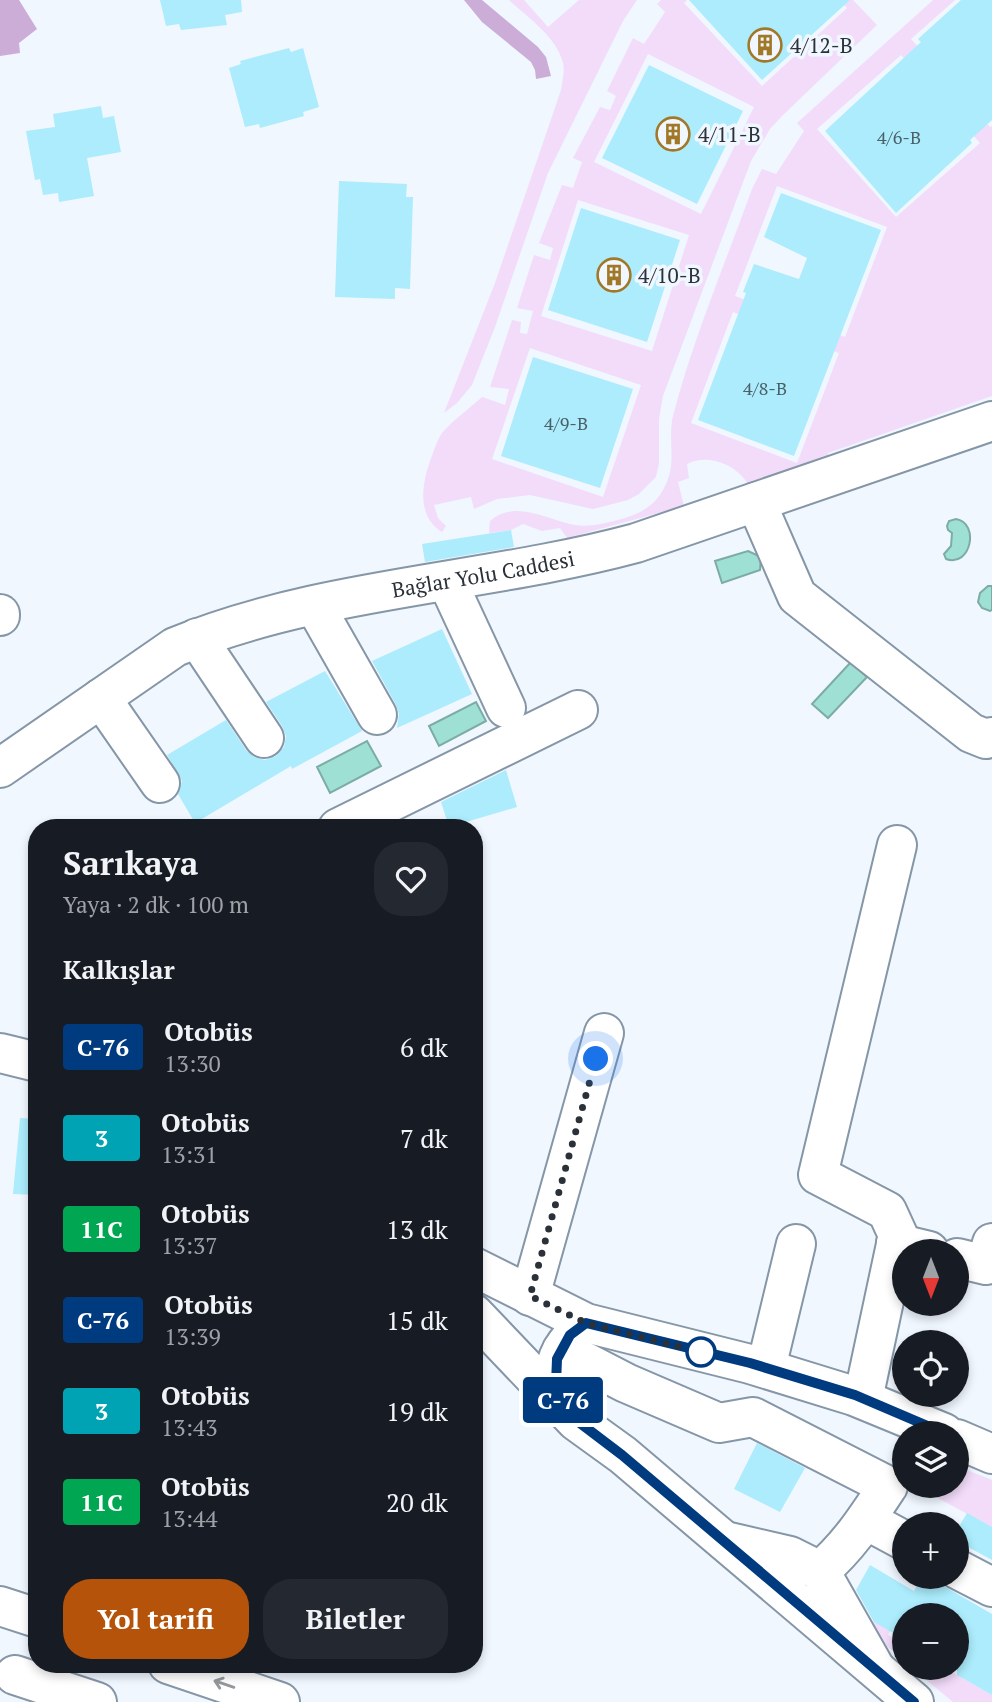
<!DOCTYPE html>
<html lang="tr">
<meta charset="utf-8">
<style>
:root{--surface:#171b24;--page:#242831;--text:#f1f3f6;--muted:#9ea1a6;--accent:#b45309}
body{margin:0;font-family:"PT Serif",serif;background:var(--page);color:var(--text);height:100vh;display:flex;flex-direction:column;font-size:26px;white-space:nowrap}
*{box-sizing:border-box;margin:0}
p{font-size:23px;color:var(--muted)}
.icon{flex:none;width:38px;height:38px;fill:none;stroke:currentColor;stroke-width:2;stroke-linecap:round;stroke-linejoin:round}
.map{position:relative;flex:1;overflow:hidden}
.sheet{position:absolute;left:28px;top:819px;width:455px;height:854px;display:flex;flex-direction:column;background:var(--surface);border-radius:28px;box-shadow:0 4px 10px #0003}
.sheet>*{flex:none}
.badge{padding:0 14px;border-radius:5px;font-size:24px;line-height:46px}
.needle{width:46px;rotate:180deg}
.buttons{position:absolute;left:892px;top:1239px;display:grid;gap:14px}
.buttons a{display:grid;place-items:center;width:77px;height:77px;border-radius:50%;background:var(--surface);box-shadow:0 4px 10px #0003;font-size:35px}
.you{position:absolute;width:35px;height:35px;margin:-18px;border:5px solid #fff;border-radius:50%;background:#1a73e8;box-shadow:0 0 0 10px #1a73e833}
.map>.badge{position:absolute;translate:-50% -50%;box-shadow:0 0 0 4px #fff}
h2{padding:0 35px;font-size:26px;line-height:63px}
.round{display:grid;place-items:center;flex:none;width:74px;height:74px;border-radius:28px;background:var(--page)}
.head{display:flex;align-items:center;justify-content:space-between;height:119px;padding:0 35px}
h1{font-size:33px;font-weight:600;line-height:52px}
.action{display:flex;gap:14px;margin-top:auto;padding:14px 35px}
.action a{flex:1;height:80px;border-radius:28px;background:var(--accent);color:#fff;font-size:28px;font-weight:600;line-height:80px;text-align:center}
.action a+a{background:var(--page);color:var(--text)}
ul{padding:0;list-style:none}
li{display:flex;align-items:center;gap:21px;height:91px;padding:0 35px}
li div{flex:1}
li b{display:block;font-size:26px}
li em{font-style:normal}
li .badge{min-width:77px;font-weight:700;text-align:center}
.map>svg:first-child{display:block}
.green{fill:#f2dcfa;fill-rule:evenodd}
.forest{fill:#cbadd7}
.water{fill:#9fe0d4;stroke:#7caca5;stroke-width:2}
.building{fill:#acecfc}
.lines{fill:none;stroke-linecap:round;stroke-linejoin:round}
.minor-casing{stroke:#8596a7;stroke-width:42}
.major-casing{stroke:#8596a7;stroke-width:42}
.highway-casing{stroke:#8596a7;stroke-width:42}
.minor{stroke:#fff;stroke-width:38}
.major{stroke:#fff;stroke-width:38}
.highway{stroke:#fff;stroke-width:38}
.oneway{stroke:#94989c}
.line-casing{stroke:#fff;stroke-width:16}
.line{stroke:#003b80;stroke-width:10}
.walk{stroke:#2a3138;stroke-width:7;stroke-dasharray:0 12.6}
.stop-dot{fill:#fff;stroke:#003b80;stroke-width:3.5}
.labels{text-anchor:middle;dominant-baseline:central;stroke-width:7;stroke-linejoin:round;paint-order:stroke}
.number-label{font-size:18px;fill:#4a6069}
.poi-label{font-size:21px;fill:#2a3138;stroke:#f0f7ff;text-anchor:start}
.street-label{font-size:21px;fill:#2a3138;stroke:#f0f7ff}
</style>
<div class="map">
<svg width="992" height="1702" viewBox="0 0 992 1702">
<rect width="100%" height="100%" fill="#f0f7ff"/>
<path class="green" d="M509 0H524L548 27 579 0H637L623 21 548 173 495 327 472 385 457 403 444 413 495 283 561 90C562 81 565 72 563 63 557 37 527 17 509 0Z
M661 0H687L684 3 762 86 847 8 840 0H853L877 25 782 116 770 129 751 161 663 396 659 419V463L656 477 639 494 628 500 593 509 530 495 497 499 474 509 471 497 434 505 438 518 446 526 442 532C414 515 423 478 433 453 435 447 438 439 442 433 453 420 469 409 482 397L505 405 509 389 490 387 512 320 521 322 520 333 527 334 533 311 517 308 534 255 550 260 553 248 539 243 562 185 573 188 582 162 573 158 600 107 610 110 616 96 607 91 633 38 644 44 665 12 657 4ZM648 54 754 107 701 214 594 162ZM578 200 689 235 652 351 541 316ZM530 348 641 385 603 497 492 459Z
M933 0H955L911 39 990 127 992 126V396L828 453 829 460 749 486C738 465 708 453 687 464L689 478 678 482 684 506 567 538 560 528 542 531 523 524 511 530 489 533 490 521C514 500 544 518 570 524 586 528 602 524 618 520 637 515 655 507 664 488 678 462 667 442 673 416 693 339 725 264 752 189L762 169 776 174 804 131 797 123ZM901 55 980 143 896 217 817 129ZM777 186 887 227 845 337 735 296ZM733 312 839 353 797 463 691 423Z
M957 1466 992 1480V1527L915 1486H957Z
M846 1606 890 1631 888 1635 905 1644V1661L854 1619Z
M912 1668H945L992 1695V1702H953Z"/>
<path class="forest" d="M0 0H19L37 29 19 43 20 53 0 56Z
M464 0H482L538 47 546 57 551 76 536 79 535 70 531 62 482 22Z"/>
<path class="water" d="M956 519C980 523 971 568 946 559L944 554 951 546 952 533 948 530 947 526 949 521Z
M748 551 761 557 760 570 722 583 715 561Z
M988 586H992V610L990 611 982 608 978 602 980 593Z
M851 662 867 677 828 718 812 704Z
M476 702 486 721 439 746 429 726Z
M367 741 381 766 330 793 317 767Z"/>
<path class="building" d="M160 0H241L242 12 225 15 227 25 181 30 179 24 166 26Z
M689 0H850L762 80Z
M961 0H992V120L970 140 972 143 896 213 825 131 921 42 918 39Z
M289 48 291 52 303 48 319 107 303 112 304 116 260 128 259 124 245 127 229 68 241 64 240 61Z
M649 65 743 111 697 204 602 158Z
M101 106 103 118 114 116 121 152 87 158 94 196 59 202 58 193 43 195 40 179 35 180 26 131 55 127 53 114Z
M339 181 407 184 406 197H413L410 289 395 288V299L335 297Z
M781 193 881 230 794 456 698 420 746 293 743 292 754 264 799 279 807 258 764 237Z
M581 208 680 240 647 342 548 310Z
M533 357 633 389 600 488 501 456Z
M511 530 514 547 425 562 422 544Z
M442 629 472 694 397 728 399 714 396 705 372 661Z
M325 671 362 731 292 769 291 766 195 823 178 794 182 781 167 755 226 720 246 750 254 757 265 760 276 756 284 747 286 736 282 726 266 702Z
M506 770 517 807 449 827 441 802Z
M20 1118 37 1119V1195L13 1194Z
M757 1443 805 1468 780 1512 734 1489Z
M967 1513 992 1527V1560L957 1541V1530Z
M870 1565 914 1591 922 1577H928L992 1614V1695L957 1675V1615H905V1640L874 1622 856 1590Z"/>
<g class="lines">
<defs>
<g id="minor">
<path d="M756 502 797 596 971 733 986 739 992 737"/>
<path d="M447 581 506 708"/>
<path d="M315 606 377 715"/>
<path d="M0 614V616"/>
<path d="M197 638 264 738"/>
<path d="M101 698 160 783"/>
<path id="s1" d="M0 768 175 647C321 587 484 584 636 543L992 421"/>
<path d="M338 828 578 710"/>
<path d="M896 1243 929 1251"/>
<path d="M957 1258 986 1265 992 1243"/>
<path d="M530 1296 604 1033"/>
<path d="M562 1350 626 1383 719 1423 753 1417 888 1486C867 1518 849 1546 820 1571"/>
<path d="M766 1368 796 1244"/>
<path d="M863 1399 898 1235 887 1211 818 1175 897 845"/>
<path d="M866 1520 905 1541"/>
<path d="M725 1541 790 1556 820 1571 875 1668"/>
<path d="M957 1569 992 1587"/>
</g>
<path id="major" d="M0 1053 37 1062
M474 1267 586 1323 750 1364 854 1396 944 1433
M474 1314 576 1421 623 1455 914 1702
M569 1412C565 1403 560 1395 557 1386 549 1361 568 1338 586 1323
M957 1439 992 1454"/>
<path id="highway" d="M0 1606 37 1618
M168 1664 280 1702
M15 1675 97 1702"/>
</defs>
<use href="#minor" class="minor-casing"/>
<use href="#major" class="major-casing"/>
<use href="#highway" class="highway-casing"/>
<use href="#minor" class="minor"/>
<use href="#major" class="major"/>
<use href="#highway" class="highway"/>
</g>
<defs><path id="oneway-shaft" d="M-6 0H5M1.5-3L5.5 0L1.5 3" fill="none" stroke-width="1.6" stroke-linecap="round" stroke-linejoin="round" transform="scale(1.75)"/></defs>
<use class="oneway" href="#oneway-shaft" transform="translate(224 1684) rotate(-161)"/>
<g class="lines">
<defs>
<path id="line" d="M914 1702 622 1455 572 1417 556 1384 557 1359 570 1335 586 1323 750 1363 855 1395 944 1433"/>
</defs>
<use href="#line" class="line-casing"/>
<use href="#line" class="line"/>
<path class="walk" d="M596 1059 530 1296 586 1323 701 1352"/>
</g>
<defs>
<symbol id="building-ring" viewBox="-11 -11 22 22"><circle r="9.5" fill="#f0f7ff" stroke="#a17827" stroke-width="1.5"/><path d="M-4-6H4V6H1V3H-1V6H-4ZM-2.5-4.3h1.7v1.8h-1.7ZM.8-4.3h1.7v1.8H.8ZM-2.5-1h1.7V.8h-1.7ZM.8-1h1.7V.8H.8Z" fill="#a17827"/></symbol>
</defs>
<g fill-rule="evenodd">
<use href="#building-ring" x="746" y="26" width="38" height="38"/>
<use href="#building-ring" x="654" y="115" width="38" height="38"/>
<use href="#building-ring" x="595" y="256" width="38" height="38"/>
</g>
<circle class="stop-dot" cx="701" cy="1352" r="14"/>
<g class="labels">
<g class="number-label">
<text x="899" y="137">4/6-B</text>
<text x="765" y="388">4/8-B</text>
<text x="566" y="423">4/9-B</text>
</g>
<g class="poi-label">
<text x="790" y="45">4/12-B</text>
<text x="698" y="134">4/11-B</text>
<text x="638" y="275">4/10-B</text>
</g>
<g class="street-label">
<text stroke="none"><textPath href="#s1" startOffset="530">Bağlar Yolu Caddesi</textPath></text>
</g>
</g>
</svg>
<div class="buttons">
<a><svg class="needle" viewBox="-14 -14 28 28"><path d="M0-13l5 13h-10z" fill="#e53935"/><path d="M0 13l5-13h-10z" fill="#9ea1a6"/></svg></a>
<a><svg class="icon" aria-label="locate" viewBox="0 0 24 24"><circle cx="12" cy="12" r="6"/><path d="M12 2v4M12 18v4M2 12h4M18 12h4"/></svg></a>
<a><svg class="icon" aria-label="layers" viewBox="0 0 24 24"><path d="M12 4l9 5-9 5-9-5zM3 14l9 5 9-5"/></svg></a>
<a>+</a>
<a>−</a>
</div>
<div class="you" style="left:596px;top:1059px"></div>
<b class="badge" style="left:563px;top:1400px;background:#003b80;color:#fff">C-76</b>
<section class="sheet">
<div class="head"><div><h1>Sarıkaya</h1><p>Yaya · 2 dk · 100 m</p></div><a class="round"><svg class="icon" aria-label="heart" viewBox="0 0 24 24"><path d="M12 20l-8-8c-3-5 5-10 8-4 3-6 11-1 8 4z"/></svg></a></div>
<h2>Kalkışlar</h2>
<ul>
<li><span class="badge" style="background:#003b80;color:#fff">C-76</span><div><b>Otobüs</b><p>13:30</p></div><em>6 dk</em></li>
<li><span class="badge" style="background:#00a3b4;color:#fff">3</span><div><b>Otobüs</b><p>13:31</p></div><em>7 dk</em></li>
<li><span class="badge" style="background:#00a651;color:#fff">11C</span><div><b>Otobüs</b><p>13:37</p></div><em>13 dk</em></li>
<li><span class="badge" style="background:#003b80;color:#fff">C-76</span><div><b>Otobüs</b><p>13:39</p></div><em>15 dk</em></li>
<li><span class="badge" style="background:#00a3b4;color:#fff">3</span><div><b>Otobüs</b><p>13:43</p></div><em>19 dk</em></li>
<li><span class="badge" style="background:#00a651;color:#fff">11C</span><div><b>Otobüs</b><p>13:44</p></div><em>20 dk</em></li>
</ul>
<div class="action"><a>Yol tarifi</a><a>Biletler</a></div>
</section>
</div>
